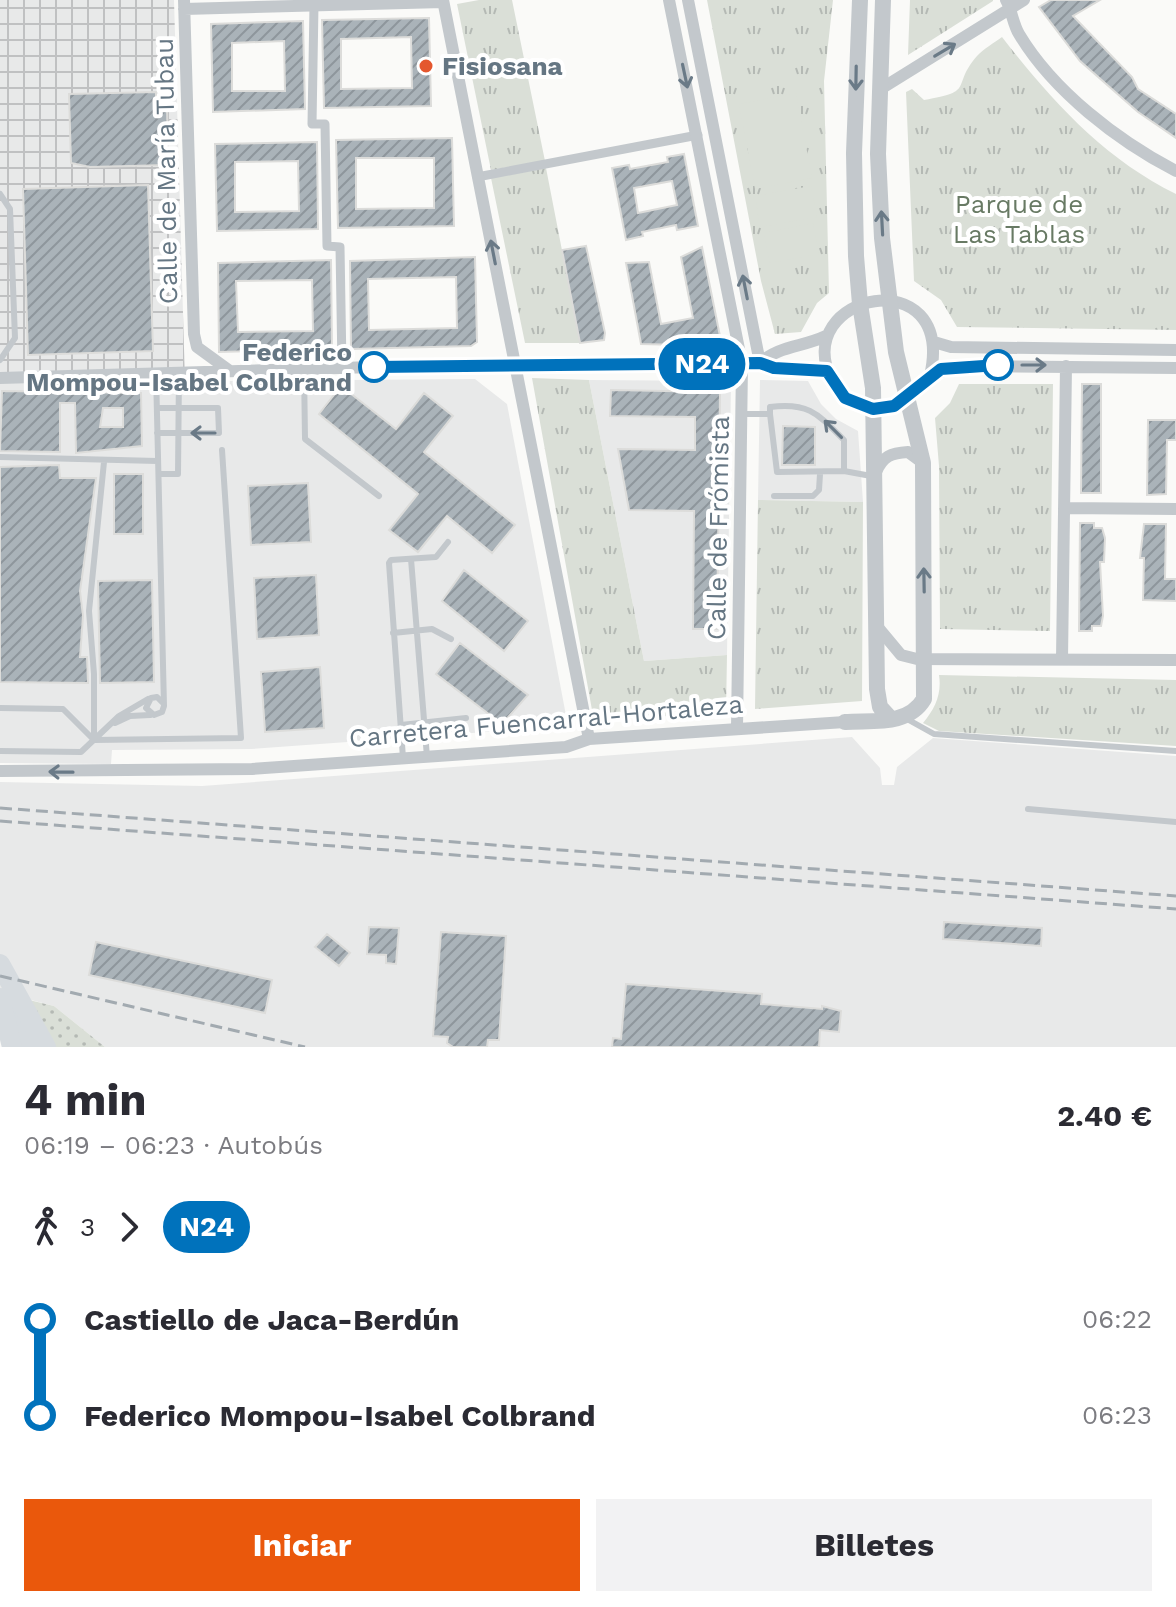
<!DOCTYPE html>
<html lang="es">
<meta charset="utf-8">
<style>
:root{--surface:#fff;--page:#f2f2f3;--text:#2b2b33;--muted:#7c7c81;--accent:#ea580c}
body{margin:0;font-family:"Work Sans",sans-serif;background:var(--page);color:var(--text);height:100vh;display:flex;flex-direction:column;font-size:30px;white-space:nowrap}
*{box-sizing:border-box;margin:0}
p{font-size:26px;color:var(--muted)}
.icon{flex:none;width:44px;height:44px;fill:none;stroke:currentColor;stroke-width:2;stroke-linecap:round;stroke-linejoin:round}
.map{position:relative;height:1047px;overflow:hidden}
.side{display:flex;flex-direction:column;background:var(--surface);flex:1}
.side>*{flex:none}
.badge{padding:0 16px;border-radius:26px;font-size:28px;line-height:52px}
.map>.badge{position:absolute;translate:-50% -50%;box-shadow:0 0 0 4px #fff}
.legs{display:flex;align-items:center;gap:12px;height:88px;padding:0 24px;font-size:26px}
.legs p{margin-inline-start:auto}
.head{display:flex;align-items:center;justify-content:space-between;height:136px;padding:0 24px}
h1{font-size:44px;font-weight:700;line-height:60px}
.button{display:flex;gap:16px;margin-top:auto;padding:16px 24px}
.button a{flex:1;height:92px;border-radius:0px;background:var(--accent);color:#fff;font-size:32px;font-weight:700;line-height:92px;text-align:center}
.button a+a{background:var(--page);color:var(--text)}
ul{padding:0 24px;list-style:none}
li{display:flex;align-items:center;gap:28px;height:96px;font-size:30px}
li i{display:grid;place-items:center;width:12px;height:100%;margin:0 10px;background:currentColor}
li i::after{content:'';width:20px;height:20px;margin:-10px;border:6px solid;border-radius:50%;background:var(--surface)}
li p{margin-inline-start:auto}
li:first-child i{background:linear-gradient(#0000 50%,currentColor 0)}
li:last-child i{background:linear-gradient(currentColor 50%,#0000 0)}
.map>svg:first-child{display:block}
.built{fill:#e8e9e9}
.industrial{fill:url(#industrial-grid)}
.grass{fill:url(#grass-dots)}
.park{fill:url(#park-tufts)}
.pitch{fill:#dadfd7}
.building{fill:url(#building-hatch);stroke:#dcdcda;stroke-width:2;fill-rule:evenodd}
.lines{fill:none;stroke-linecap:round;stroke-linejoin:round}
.service{stroke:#c3c8cc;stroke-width:6}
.pedestrian{stroke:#c3c8cc;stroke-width:9}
.minor{stroke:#c3c8cc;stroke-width:12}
.tertiary{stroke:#c3c8cc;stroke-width:16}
.primary{stroke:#d6dbdf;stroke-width:20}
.trunk{stroke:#d6dbdf;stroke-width:20}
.rail{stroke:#a2aab0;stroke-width:3;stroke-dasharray:12 6;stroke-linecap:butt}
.oneway{stroke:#6a7a87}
.line-1-casing{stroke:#fff;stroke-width:18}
.line-1{stroke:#0072bc;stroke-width:12}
.poi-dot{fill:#e4572e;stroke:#fff;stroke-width:3}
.stop-1-dot{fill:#fff;stroke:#0072bc;stroke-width:4}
.labels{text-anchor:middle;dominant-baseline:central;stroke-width:8;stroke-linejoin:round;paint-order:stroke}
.poi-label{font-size:26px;font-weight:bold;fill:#657683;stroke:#fff;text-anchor:start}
.street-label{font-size:26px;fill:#657683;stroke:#fff}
.park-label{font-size:26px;fill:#687a64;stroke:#fff}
.stop-label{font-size:26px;font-weight:bold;fill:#657683;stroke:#fff;text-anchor:end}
</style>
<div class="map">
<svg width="1176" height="1047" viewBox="0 0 1176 1047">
<defs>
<pattern id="industrial-grid" width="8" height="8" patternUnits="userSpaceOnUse" patternTransform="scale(2)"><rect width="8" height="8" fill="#e8e9e9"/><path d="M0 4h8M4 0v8" fill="none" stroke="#c0c1c2"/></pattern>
<pattern id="grass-dots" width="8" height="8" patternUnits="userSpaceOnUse" patternTransform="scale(2)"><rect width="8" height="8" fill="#dadfd7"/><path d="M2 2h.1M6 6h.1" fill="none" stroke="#b4b9b4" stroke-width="1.8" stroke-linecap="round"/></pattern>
<pattern id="park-tufts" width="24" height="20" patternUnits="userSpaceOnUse" patternTransform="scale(2)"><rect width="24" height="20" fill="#dadfd7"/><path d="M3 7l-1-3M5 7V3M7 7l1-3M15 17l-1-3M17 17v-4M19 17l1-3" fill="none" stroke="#b4b9b4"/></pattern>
<pattern id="building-hatch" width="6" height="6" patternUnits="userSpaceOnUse" patternTransform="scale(2)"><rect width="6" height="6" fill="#aab3b9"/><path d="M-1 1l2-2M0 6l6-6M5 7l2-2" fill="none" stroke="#8e969c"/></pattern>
</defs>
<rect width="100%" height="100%" fill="#fafaf8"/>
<path class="built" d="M475 379 507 404 568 726 251 749 112 750 111 764 0 763V383Z
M589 380 731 381 727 655 644 661Z
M760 380 808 381 821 404 836 419 858 431 863 502 758 500Z
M852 737 880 768 882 785H894L897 767 933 738 1176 756V1047H105L54 1006 0 992V782L202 786Z"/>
<path class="industrial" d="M0 0H174L185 383H0Z"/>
<path class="grass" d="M25 999 54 1006 105 1047H55Z"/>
<path class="park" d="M479 0H512L545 161 491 170 457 4Z
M707 0H833L824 81 829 293 817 303 801 332 775 334 761 281Z
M910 0H993V1L908 55Z
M1002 37C1051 100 1103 158 1176 194V330L957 327 941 300 914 281 906 92 912 89 924 100C977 91 950 87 977 56 983 49 994 43 1002 37Z
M546 168 580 343H525L491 178Z
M532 378 589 380 644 661 727 655 726 712 594 721Z
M959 384H1053L1050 631 940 629 939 466 935 418 950 403Z
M758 500 863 502 862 701 755 709Z
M939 675 1176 680V746L939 731 923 723C935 709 942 694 939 675Z"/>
<path class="pitch" d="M796 93 812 178 755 189 739 104Z
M811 186 817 217 760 227 755 196Z
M813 223 819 254 770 263 764 233Z"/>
<path class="building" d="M1051 0H1100L1073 16 1132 77 1138 89 1176 114V138L1138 112 1080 61 1039 7Z
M429 18 431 106 324 108 322 20ZM411 37 412 88 341 89V39Z
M303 21 305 109 213 112 211 24ZM284 41 285 91H232V43Z
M156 92V105H167L168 165 90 167 71 163 69 94Z
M452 138 454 226 338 228 336 140ZM356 158H434V208L356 209Z
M317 142 318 229 217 231 215 144ZM298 161 299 211 235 212V162Z
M684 154 698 226 677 230 676 225 642 232 643 236 626 240 612 168 629 165 630 169 668 162 667 157ZM672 181 677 205 638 213 634 188Z
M148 185 153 351 28 355 23 189Z
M586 246 605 333 604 340 580 343 562 250Z
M702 247 722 346 641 344 626 263 649 262 661 324 693 318 681 257Z
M475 257 477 342 471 346 351 349 350 261ZM456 277 457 328 369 330 368 279Z
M331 260 332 349 219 352 218 263ZM312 280 313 331 238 332 236 281Z
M1082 384H1101V493H1081Z
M341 386 396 429 424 393 453 416 424 452 515 525 492 553 447 516 418 552 389 530 418 494 319 414Z
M611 390 720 392 717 629H693L694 511 629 510 618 449 695 450V417L610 416Z
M2 391 141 393 142 446 76 453 75 403H60V452L0 451ZM103 408H123V427H100Z
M1148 420H1176V440H1167L1166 494 1147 495Z
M783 426 815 427V465H782Z
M59 465 60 478H96L80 591 83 616 80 657H87L88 683 0 682V467Z
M114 474H143V534H114Z
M308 483 311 542 251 545 248 486Z
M1080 523H1094V528H1102L1105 538 1104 562H1100L1103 616 1101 626H1092V631H1079Z
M1144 524H1166L1165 579H1176V601L1143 600 1144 558H1140Z
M464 570 528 621 504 651 442 601Z
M316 575 319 635 257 639 254 578Z
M152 580 154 682 100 683 98 581Z
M460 643 528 695 502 724 436 674Z
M320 667 324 728 265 732 261 672Z
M944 922 1042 928 1041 946 943 939Z
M369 927 399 928 396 964 386 963V955L367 954Z
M441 932 506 936 499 1040H488L487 1047H453L447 1043 448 1037 433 1036Z
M327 934 350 953 339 966 315 947Z
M96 942 272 980 265 1013 89 975Z
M626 984 762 994 761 1004 822 1009V1006L841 1011 839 1032 820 1030 819 1047H612L613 1038 621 1039Z"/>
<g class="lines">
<path class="service" d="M0 194 10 209 15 338 0 360
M304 368 305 439 379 496
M156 373 164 706 162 712 154 715 146 708 151 698 157 697 163 703
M157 408H218L219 433H157
M741 414H770V407C809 402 818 414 844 440V471L871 476
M770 414 777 472 844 471
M0 457 157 461
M160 474H178L179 372
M774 496H813L819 490 820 474
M411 559 427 757
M393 633 432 629 451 639
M0 708 63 709 94 740 241 738 222 450
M907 719 934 734 1176 751
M115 723 130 716 150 715
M401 725 466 718
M94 740V674L89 611 104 462
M0 751 81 752 119 716 148 699
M403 758 389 563 391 560 436 557 448 542
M1028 809 1176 822"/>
<path class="pedestrian" d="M314 5 312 124H325L327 246 340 247 342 367
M477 177 698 135"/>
<path class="minor" d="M184 0 194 334 197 347 230 371
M443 0 589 739
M669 0 742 364 737 728
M688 0 760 363
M1006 0C1012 11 1013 24 1019 34 1053 91 1118 141 1176 171
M184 9 443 2
M879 90 1024 0
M934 342 951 347 1176 350
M760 363C778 346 803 347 826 336
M930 376C957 259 788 292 832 381 840 397 857 408 876 408 911 408 925 371 960 366L1176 368
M0 378 374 367 760 363 774 368 827 371
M876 472C883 456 891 453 908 452L923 463
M1064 508 1176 509
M876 625 901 655 917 659 1176 660
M1062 659 1066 366
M0 771 252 769 566 747 589 739 845 722"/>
<path class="tertiary" d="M860 0 854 153 856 256 860 304 873 388 877 689 880 707 891 719
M845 722C873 720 908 726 924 699L923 463 896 352 882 238 878 154 883 0"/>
<path class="primary" d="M4 1004 31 1047"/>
<path class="trunk" d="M0 964 46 1047
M0 998 12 1047"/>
<path class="rail" d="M0 808 1176 896
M0 821 1176 909
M0 976 305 1047"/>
</g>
<defs><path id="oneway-shaft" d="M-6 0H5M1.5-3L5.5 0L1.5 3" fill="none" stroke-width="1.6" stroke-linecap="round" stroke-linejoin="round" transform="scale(2)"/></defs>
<g class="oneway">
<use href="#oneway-shaft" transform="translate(945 50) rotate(-31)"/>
<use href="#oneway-shaft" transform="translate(685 76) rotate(78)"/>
<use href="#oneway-shaft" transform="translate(856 78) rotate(91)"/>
<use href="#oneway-shaft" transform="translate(882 223) rotate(-93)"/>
<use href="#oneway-shaft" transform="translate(493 252) rotate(-101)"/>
<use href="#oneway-shaft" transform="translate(745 287) rotate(-101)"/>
<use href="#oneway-shaft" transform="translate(1034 365)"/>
<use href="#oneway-shaft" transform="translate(833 429) rotate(-135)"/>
<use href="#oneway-shaft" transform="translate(203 433) rotate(180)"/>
<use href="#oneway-shaft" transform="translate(924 580) rotate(-91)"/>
<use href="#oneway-shaft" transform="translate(61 772) rotate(-179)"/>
</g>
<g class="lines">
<defs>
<path id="line-1" d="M374 367 760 363 774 368 827 371 845 398 873 409 894 406 941 369 998 365"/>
</defs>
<use href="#line-1" class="line-1-casing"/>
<use href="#line-1" class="line-1"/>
</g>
<circle class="poi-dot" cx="426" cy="66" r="8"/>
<g class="stop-1-dot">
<circle cx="998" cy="365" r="14"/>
<circle cx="374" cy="367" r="14"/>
</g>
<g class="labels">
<g class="poi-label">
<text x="442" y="66">Fisiosana</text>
</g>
<g class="street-label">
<text transform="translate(166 171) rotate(-91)">Calle de María Tubau</text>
<text transform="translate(718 528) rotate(-89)">Calle de Frómista</text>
<text transform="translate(546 721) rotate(-5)">Carretera Fuencarral-Hortaleza</text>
</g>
<g class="park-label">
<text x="1019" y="204">Parque de<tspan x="1019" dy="30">Las Tablas</tspan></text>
</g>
<g class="stop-label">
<text x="352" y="352">Federico<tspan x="352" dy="30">Mompou-Isabel Colbrand</tspan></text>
</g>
</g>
</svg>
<b class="badge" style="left:702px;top:364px;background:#0072bc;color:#fff">N24</b>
</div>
<section class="side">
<div class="head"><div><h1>4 min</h1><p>06:19 – 06:23 · Autobús</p></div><b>2.40 €</b></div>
<div class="legs"><svg class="icon" aria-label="walk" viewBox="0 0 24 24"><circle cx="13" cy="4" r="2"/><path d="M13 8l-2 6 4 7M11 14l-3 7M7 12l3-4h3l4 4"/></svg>3<svg class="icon" aria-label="forward" viewBox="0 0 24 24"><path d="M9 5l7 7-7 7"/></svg><b class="badge" style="background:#0072bc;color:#fff">N24</b></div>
<ul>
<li><i style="color:#0072bc"></i><b>Castiello de Jaca-Berdún</b><p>06:22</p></li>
<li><i style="color:#0072bc"></i><b>Federico Mompou-Isabel Colbrand</b><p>06:23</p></li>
</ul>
<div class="button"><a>Iniciar</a><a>Billetes</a></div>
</section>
